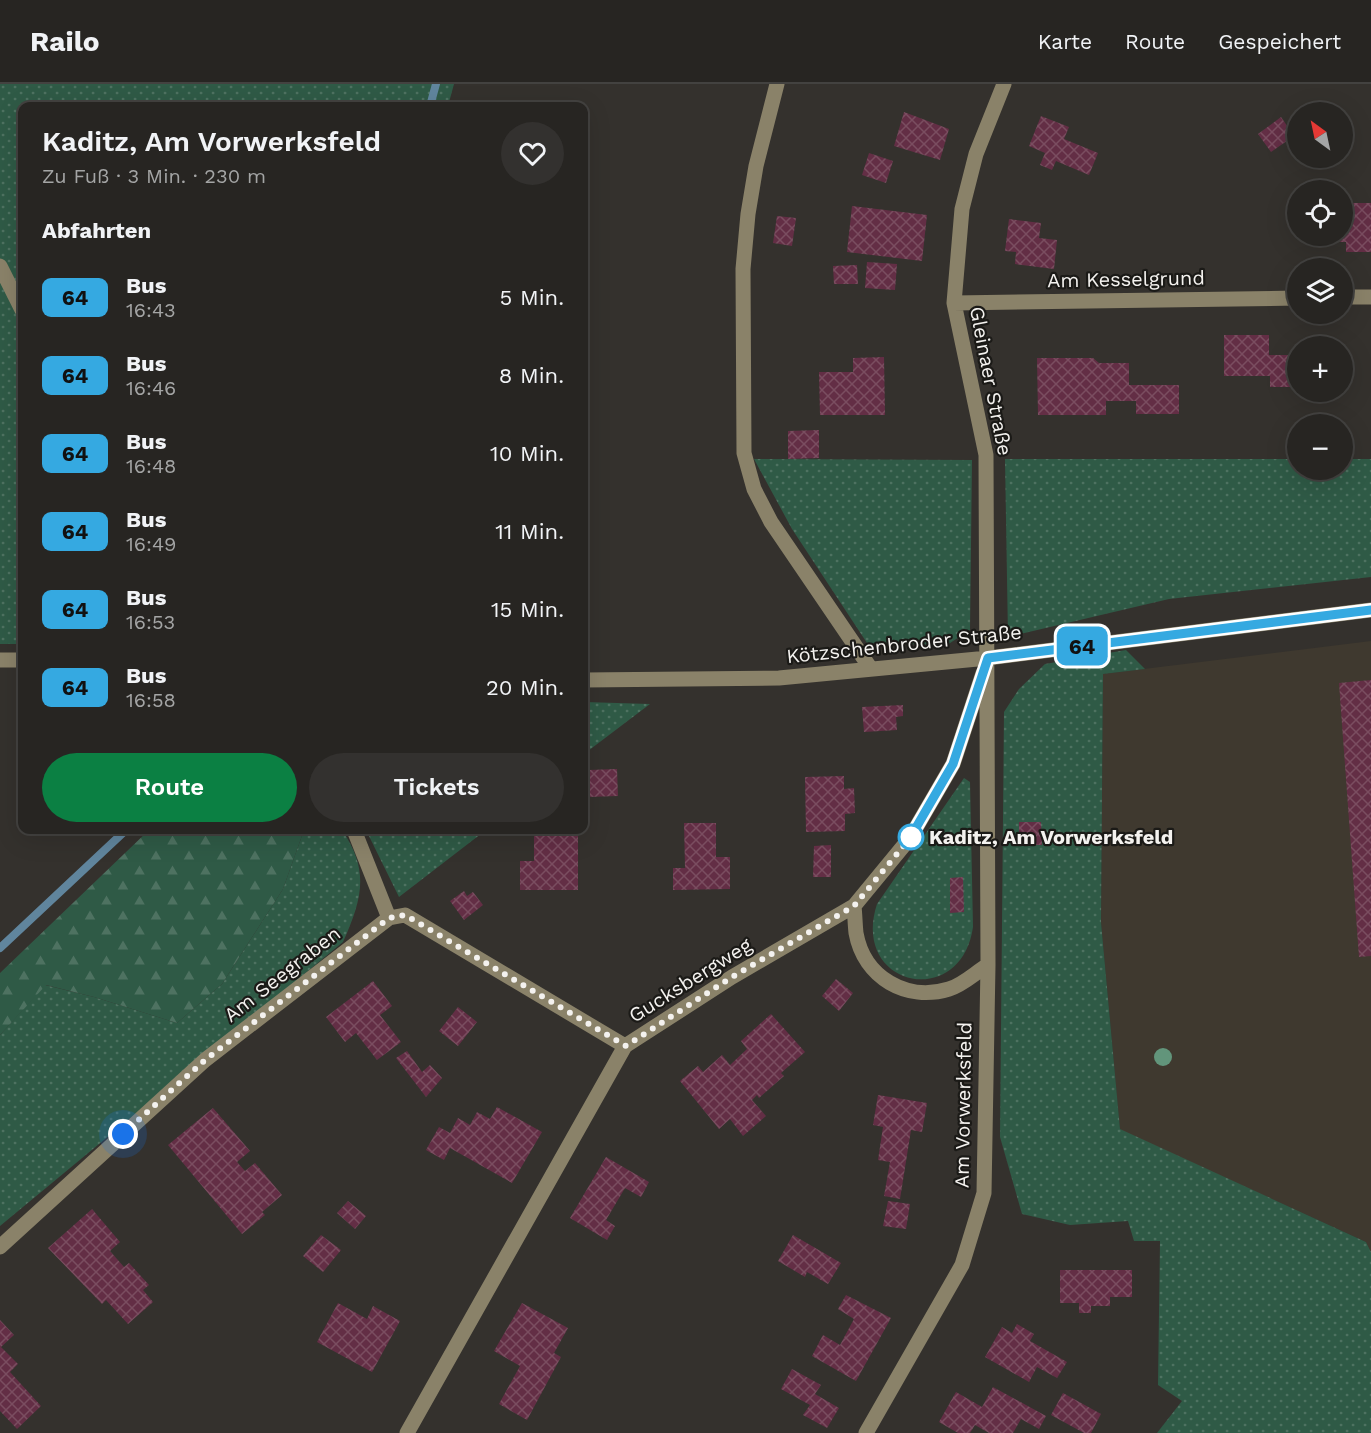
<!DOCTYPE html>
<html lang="de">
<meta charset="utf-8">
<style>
:root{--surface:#272522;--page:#33312f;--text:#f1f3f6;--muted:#a4a5a5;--line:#434240;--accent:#0b8043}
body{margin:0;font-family:"Work Sans",sans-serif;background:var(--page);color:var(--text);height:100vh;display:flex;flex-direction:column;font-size:22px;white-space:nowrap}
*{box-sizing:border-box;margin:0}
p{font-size:20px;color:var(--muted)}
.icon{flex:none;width:33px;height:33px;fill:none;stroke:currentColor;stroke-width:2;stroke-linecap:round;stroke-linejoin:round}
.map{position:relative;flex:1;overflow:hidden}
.panel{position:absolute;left:18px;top:18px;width:570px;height:732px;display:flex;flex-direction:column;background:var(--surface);border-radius:12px;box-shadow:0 6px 24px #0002,0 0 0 2px var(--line)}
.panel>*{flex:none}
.badge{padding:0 12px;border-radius:9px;font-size:21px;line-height:39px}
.needle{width:39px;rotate:327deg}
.controls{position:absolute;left:1287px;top:18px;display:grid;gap:12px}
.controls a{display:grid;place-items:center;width:66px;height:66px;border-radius:50%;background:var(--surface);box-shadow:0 6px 24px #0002,0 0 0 2px var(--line);font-size:30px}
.you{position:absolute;width:30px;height:30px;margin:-15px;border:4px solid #fff;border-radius:50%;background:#1a73e8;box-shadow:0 0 0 9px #1a73e833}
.map>.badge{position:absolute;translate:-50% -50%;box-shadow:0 0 0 3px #fff}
h2{padding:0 24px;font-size:22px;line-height:54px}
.round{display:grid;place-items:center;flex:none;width:63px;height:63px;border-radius:32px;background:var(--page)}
.overview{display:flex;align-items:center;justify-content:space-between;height:102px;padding:0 24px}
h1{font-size:28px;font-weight:600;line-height:45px}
.primary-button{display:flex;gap:12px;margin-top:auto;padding:12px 24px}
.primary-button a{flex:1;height:69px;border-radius:36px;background:var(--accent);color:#fff;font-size:24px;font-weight:600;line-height:69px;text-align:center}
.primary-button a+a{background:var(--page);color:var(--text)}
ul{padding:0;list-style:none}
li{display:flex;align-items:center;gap:18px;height:78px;padding:0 24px}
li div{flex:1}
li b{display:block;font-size:22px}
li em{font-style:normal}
li .badge{min-width:66px;font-weight:700;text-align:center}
header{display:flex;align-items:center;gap:36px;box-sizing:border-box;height:84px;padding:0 30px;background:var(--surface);border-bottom:2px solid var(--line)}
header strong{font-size:28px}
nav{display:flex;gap:33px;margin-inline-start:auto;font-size:21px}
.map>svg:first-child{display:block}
.built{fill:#3f392f}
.grass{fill:url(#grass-dots)}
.forest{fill:url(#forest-firs)}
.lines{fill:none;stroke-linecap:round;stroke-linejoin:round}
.stream{stroke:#60859d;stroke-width:8}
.building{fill:url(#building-cross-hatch)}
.minor{stroke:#8a8269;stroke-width:15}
.tree{fill:#62957b}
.line-casing{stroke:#fff;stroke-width:14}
.line{stroke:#35a9e1;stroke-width:9}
.walk{stroke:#f4f2ef;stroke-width:6;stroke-dasharray:0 10.8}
.stop-dot{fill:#fff;stroke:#35a9e1;stroke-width:3}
.labels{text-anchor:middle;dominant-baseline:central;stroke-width:4.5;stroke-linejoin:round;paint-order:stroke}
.street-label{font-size:20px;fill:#f4f2ef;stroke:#1b1a17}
.stop-label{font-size:20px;font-weight:bold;fill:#f4f2ef;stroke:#1b1a17;text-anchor:start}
</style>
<header>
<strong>Railo</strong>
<nav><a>Karte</a><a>Route</a><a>Gespeichert</a></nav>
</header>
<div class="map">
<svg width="1371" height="1349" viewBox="0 0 1371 1349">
<defs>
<pattern id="grass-dots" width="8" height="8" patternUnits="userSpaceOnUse" patternTransform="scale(1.5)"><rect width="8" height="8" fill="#2f5a46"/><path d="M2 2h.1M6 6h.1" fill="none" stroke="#4e7261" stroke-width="1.8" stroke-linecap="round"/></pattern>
<pattern id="forest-firs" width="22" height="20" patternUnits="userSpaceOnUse" patternTransform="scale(1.5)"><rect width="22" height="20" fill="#2f5a46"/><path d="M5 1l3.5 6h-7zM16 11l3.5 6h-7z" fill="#4e7261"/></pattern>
<pattern id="building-cross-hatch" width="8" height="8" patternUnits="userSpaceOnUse" patternTransform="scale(1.5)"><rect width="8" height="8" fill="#632e45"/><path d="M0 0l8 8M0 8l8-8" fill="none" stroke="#7a4d60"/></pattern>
</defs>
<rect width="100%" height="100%" fill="#34312d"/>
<path class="built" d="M1371 557V1168L1366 1158 1120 1046 1101 838 1103 590Z"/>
<path class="grass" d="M0 0H454L448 22H22V560H0Z
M754 375 972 376 970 546 947 561 867 559 792 445Z
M1005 375H1297L1298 386H1342L1343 375H1371V493L1169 515 1008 553Z
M1126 566 1145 585 1103 590 1101 838 1120 1045 1366 1158 1371 1168V1349H1157L1182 1317 1158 1301 1160 1157H1134L1128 1137 1070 1141 1022 1130 1000 1053 1004 628 1019 605 1045 580Z
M584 618 650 620 584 670Z
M964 694 970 698 973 843C961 927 850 903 877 820Z
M304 746H342C370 787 362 815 343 858L0 1142V951L45 901 94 913 177 939 222 900 283 805Z
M366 746H486L399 813Z"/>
<path class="forest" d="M149 746H304L283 805 222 900 177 939 94 913 46 901 0 951V889Z"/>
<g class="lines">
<path class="stream" d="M430 22 436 0
M0 864 126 746"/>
</g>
<path class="building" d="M904 28 949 45 940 76 894 62Z
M1041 32 1069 43 1064 55 1098 69 1089 91 1056 77 1052 86 1040 81 1045 69 1029 62Z
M1281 33 1294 52 1271 68 1258 50Z
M869 69 893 77 886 99 862 91Z
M1342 119H1371V168H1346V158H1312V152H1342Z
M852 122 927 131 922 177 847 168Z
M777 132 796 134 792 162 773 159Z
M1009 135 1041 139 1039 154 1057 156 1054 185 1015 180 1016 168 1005 167Z
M867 178 897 180 895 206 865 204Z
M857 181 858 200H834L833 182Z
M1224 251H1269V271H1295V303H1270V292H1224Z
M884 273 885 331H820L819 288H853V274Z
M1037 274H1093L1099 279H1129V301H1179V330H1136V317H1106V331H1038Z
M819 346V374L788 375V347Z
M1371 596V872L1359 873 1339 599Z
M903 621V632L896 633 897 646 864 648 862 623Z
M617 685 618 712 589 713 588 686Z
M844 692V705L854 704 855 729 845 730V747L806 748 805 693Z
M1019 738H1041L1042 761H1019Z
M684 739H716V773H730V805L673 806V784H685Z
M534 746H578V806H520V777H534Z
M831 761V793H813L814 762Z
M963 793 964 828 950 829V794Z
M464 807 467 812 473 808 483 821 464 836 450 817Z
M836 895 853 909 839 927 822 912Z
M373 897 392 922 380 931 401 958 377 976 356 949 345 958 326 933Z
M458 923 477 938 458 962 439 947Z
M771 930 805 968 781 989 784 992 759 1014 757 1011 752 1016 766 1032 743 1052 730 1035 719 1045 680 997 698 982 703 988 722 971 730 981 747 965 741 957Z
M407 967 422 988 430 981 442 994 426 1013 396 974Z
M878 1011 927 1019 922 1048 911 1046 900 1115 884 1112 890 1078 878 1076 883 1043 873 1041Z
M497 1023 542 1048 512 1099 450 1064 444 1076 426 1066 439 1043 450 1049 458 1034 470 1041 477 1028 490 1035Z
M213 1024 250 1067 237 1078 245 1087 255 1079 282 1111 262 1128 265 1131 242 1150 168 1061Z
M606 1073 649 1098 641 1113 625 1104 606 1136 615 1142 607 1156 570 1134Z
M348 1117 366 1132 355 1145 337 1129Z
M888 1117 910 1120 906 1145 883 1142Z
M92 1125 120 1158 110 1167 124 1183 129 1179 149 1201 143 1206 153 1218 128 1240 106 1216 102 1220 48 1164Z
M321 1151 341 1166 323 1188 303 1172Z
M793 1151 841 1179 828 1200 807 1188 805 1193 778 1177Z
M1060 1186H1132V1213H1110V1222H1091V1229H1079V1219H1060Z
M846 1211 891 1234 856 1297 812 1272 823 1251 840 1261 854 1235 838 1225Z
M338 1219 367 1235 373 1222 400 1237 372 1288 317 1258Z
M522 1219 568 1244 554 1269 561 1273 527 1336 499 1320 520 1282 494 1267Z
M0 1236 14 1251 1 1263 18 1280 10 1288 41 1322 17 1345 0 1327Z
M1017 1240 1034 1250 1030 1257 1067 1278 1057 1294 1037 1283 1029 1298 985 1273 1002 1243 1012 1249Z
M792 1285 821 1301 815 1310 839 1324 827 1344 803 1331 810 1321 781 1305Z
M993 1303 1046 1332 1039 1345 1021 1335 1013 1349H989L975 1341 970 1349H958L939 1338 956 1308 982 1323Z
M1063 1309 1101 1330 1091 1349H1084L1051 1331Z"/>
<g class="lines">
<path class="minor" d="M777 0 756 82 748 130 743 185 744 369 754 405 771 438 871 585
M0 182 22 226
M1342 213H1371
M954 219 1298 214
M0 576H22
M584 596 779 594 988 574 1371 526
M354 746 389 834
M854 822C855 831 855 840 856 849 864 894 907 918 949 905 963 901 976 888 988 881
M0 1163 205 976 389 834 405 831 625 962
M407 1349 625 962 732 893 854 822 910 754 953 680 983 589
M866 1349 962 1181 984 1109 988 881 986 371 954 219 962 125 976 70 1004 0"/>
</g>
<circle class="tree" cx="1163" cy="973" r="9"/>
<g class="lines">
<defs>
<path id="line" d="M910 754 953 680 988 574 1371 526"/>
</defs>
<use href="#line" class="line-casing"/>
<use href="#line" class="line"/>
<path class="walk" d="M123 1050 205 976 389 834 405 831 626 962 732 893 854 822 911 753"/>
</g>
<circle class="stop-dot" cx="911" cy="753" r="12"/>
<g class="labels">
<g class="street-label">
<text transform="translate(1126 195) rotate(-1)">Am Kesselgrund</text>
<text transform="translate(991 297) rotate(79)">Gleinaer Straße</text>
<text transform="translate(904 560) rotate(-6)">Kötzschenbroder Straße</text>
<text transform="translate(282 890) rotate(-38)">Am Seegraben</text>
<text transform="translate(690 896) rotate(-32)">Gucksbergweg</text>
<text transform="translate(963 1021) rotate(-89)">Am Vorwerksfeld</text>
</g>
<g class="stop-label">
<text x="929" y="753">Kaditz, Am Vorwerksfeld</text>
</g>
</g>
</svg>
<div class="controls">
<a><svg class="needle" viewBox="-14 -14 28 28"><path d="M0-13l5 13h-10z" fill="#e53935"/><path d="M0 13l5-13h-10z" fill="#a4a5a5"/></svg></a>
<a><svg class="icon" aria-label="locate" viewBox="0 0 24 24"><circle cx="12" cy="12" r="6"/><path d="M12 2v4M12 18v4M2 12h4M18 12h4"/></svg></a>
<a><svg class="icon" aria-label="layers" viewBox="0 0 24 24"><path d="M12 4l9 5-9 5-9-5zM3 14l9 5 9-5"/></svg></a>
<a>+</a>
<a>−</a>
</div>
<div class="you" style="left:123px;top:1050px"></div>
<b class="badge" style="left:1082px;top:562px;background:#35a9e1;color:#111">64</b>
<section class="panel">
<div class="overview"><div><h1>Kaditz, Am Vorwerksfeld</h1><p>Zu Fuß · 3 Min. · 230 m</p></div><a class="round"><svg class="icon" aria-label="heart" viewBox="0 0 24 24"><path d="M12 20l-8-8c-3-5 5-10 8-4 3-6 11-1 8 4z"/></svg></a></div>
<h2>Abfahrten</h2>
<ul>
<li><span class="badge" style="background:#35a9e1;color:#111">64</span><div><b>Bus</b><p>16:43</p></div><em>5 Min.</em></li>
<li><span class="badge" style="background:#35a9e1;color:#111">64</span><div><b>Bus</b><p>16:46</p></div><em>8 Min.</em></li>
<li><span class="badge" style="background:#35a9e1;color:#111">64</span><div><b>Bus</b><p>16:48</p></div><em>10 Min.</em></li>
<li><span class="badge" style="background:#35a9e1;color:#111">64</span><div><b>Bus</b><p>16:49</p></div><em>11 Min.</em></li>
<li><span class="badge" style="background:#35a9e1;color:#111">64</span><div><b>Bus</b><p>16:53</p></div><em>15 Min.</em></li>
<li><span class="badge" style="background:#35a9e1;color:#111">64</span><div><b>Bus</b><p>16:58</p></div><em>20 Min.</em></li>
</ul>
<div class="primary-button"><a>Route</a><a>Tickets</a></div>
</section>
</div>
